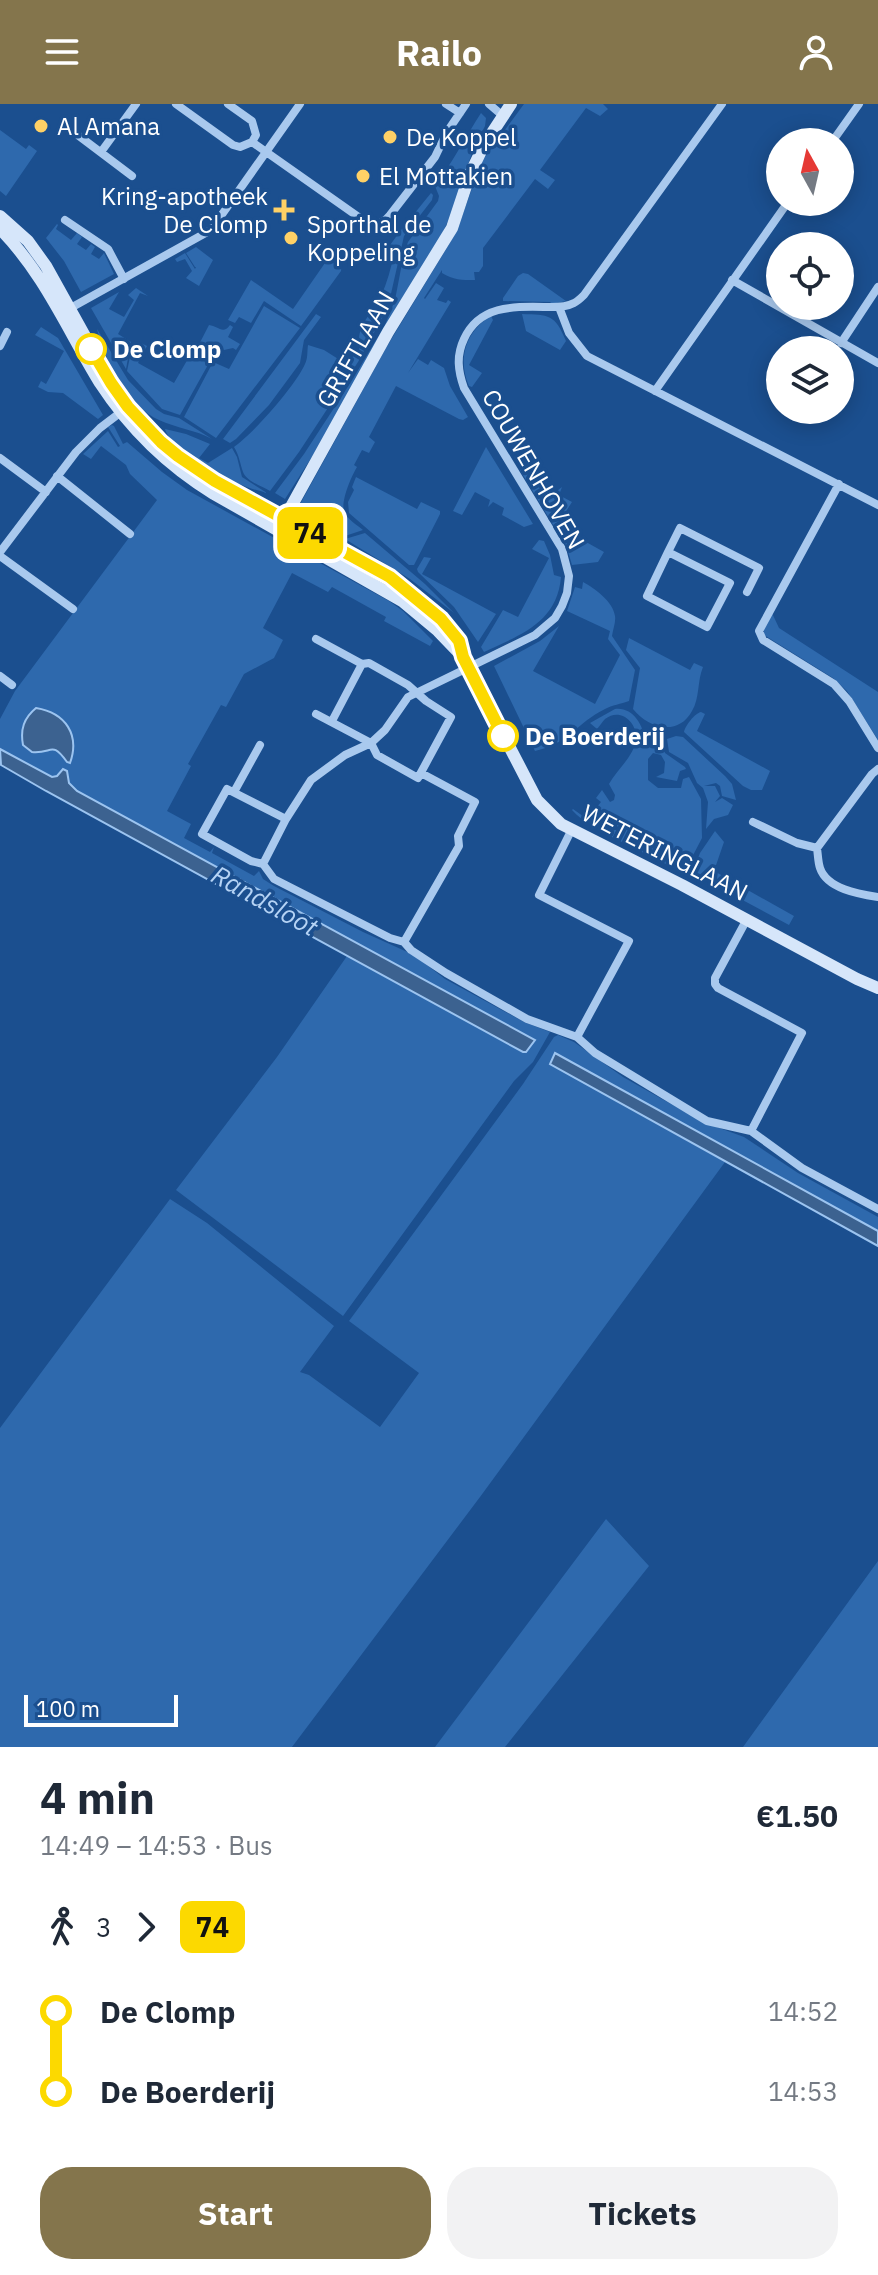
<!DOCTYPE html>
<meta charset="utf-8">
<style>
:root{--surface:#fff;--page:#f2f2f3;--text:#1f2937;--muted:#747a83;--accent:#84754c}
body{margin:0;font-family:"IBM Plex Sans",sans-serif;background:var(--page);color:var(--text);height:100vh;display:flex;flex-direction:column;font-size:30px;white-space:nowrap}
*{box-sizing:border-box;margin:0}
p{font-size:26px;color:var(--muted)}
.icon{flex:none;width:44px;height:44px;fill:none;stroke:currentColor;stroke-width:2;stroke-linecap:round;stroke-linejoin:round}
.map{position:relative;height:1643px;overflow:hidden}
.panel{display:flex;flex-direction:column;background:var(--surface);flex:1}
.panel>*{flex:none}
.badge{padding:0 16px;border-radius:12px;font-size:28px;line-height:52px}
.needle{width:52px;rotate:352deg}
.fabs{position:absolute;left:766px;top:24px;display:grid;gap:16px}
.fabs a{display:grid;place-items:center;width:88px;height:88px;border-radius:50%;background:var(--surface);box-shadow:0 4px 20px #0003;font-size:40px}
.scale{position:absolute;left:24px;bottom:20px;width:154px;box-sizing:border-box;padding-left:8px;border:4px solid #fff;border-top:0;font-size:22px;line-height:28px;white-space:nowrap;color:#fff;-webkit-text-stroke:6px #1b4f8f;paint-order:stroke}
.map>.badge{position:absolute;translate:-50% -50%;box-shadow:0 0 0 4px #fff}
.legs{display:flex;align-items:center;gap:12px;height:88px;padding:0 40px;font-size:26px}
.legs p{margin-inline-start:auto}
.head{display:flex;align-items:center;justify-content:space-between;height:136px;padding:0 40px}
h1{font-size:44px;font-weight:700;line-height:60px}
.button{display:flex;gap:16px;margin-top:auto;padding:16px 40px}
.button a{flex:1;height:92px;border-radius:32px;background:var(--accent);color:#fff;font-size:32px;font-weight:700;line-height:92px;text-align:center}
.button a+a{background:var(--page);color:var(--text)}
ul{padding:0 40px;list-style:none}
li{display:flex;align-items:center;gap:28px;height:80px;font-size:30px}
li i{display:grid;place-items:center;width:12px;height:100%;margin:0 10px;background:currentColor}
li i::after{content:'';width:20px;height:20px;margin:-10px;border:6px solid;border-radius:50%;background:var(--surface)}
li p{margin-inline-start:auto}
li:first-child i{background:linear-gradient(#0000 50%,currentColor 0)}
li:last-child i{background:linear-gradient(currentColor 50%,#0000 0)}
header{display:flex;justify-content:space-between;align-items:center;height:104px;padding:0 40px;background:var(--accent);color:#fff;font-size:36px;font-weight:700}
.map>svg:first-child{display:block}
.green{fill:#2e69ad}
.water{fill:#3c6290;stroke:#9cc4f0;stroke-width:2}
.lines{fill:none;stroke-linecap:round;stroke-linejoin:round}
.street{stroke:#a9c9ee;stroke-width:8}
.secondary{stroke:#d6e6fa;stroke-width:12}
.line-1-casing{stroke:#fff;stroke-width:18}
.line-1{stroke:#fcd900;stroke-width:12}
.poi-dot{fill:#ffd166;stroke:#1b4f8f;stroke-width:3}
.stop-1-dot{fill:#fff;stroke:#fcd900;stroke-width:4}
.labels{text-anchor:middle;dominant-baseline:central;stroke-width:7;stroke-linejoin:round;paint-order:stroke}
.poi-label{font-size:24px;fill:#fff;stroke:#1b4f8f;text-anchor:start}
.stop-label{font-size:24px;font-weight:bold;fill:#fff;stroke:#1b4f8f;text-anchor:start}
.street-label{font-size:24px;fill:#fff;stroke:#1b4f8f}
.water-label{font-size:26px;font-style:italic;fill:#b5d3f5;stroke:#1b4f8f}
</style>
<header><svg class="icon" aria-label="menu" viewBox="0 0 24 24"><path d="M4 6h16M4 12h16M4 18h16"/></svg>Railo<svg class="icon" aria-label="person" viewBox="0 0 24 24"><circle cx="12" cy="8" r="4"/><path d="M4 21q1-7 8-7t8 7"/></svg></header>
<div class="map">
<svg width="878" height="1643" viewBox="0 0 878 1643">
<rect width="100%" height="100%" fill="#1b4f8f"/>
<path class="green" d="M524 0H603L608 5 600 12 586 4 540 66 555 76 548 85 535 75 483 144V162L479 168H474L475 176C462 176 453 176 442 169V166L424 194 425 195 436 179 444 184 437 196 446 199 448 196 451 198 408 269 418 255 428 261 431 256 444 264 450 282 468 313 463 316 459 315 396 282 369 333 375 338 369 349 362 346 354 361 357 363C351 373 341 397 344 407 347 415 357 421 363 426L345 432 299 402 386 244 448 142 458 123 482 57Z
M481 9 486 14 485 22 473 46 449 115 439 136 397 202 322 337 285 395 275 389 304 350 351 278 385 221 395 196 404 149 408 138 438 97 439 92 435 82C452 59 465 34 481 9Z
M0 26 26 45 29 41 37 47 6 92 0 87Z
M431 89 433 91 432 96 404 132 388 203 358 258 299 348 270 387C262 382 247 378 243 368 240 359 239 351 234 343 253 330 296 281 305 260 308 254 307 248 308 241L324 246 343 258 354 252 360 243C355 221 373 210 381 192 387 179 391 164 394 150L388 144C402 124 415 109 431 89Z
M57 120 58 121 56 125 71 136 77 129 82 133 77 140 86 146 91 140 95 143 91 150 99 155 104 149 114 170 81 188 64 157 46 134Z
M196 143 213 156 199 182 186 174 192 167 185 155 177 158 175 155 185 149 195 165 196 163H195L186 149Z
M334 146 342 151 341 167 301 222 264 197 251 219 239 213 235 219 228 216 251 176 293 205Z
M523 169 528 170 566 197 552 200 550 198 503 197V194L518 172Z
M136 184 148 192 140 189 118 230 131 238 126 265 91 204 119 188 109 205 124 213 134 196 128 191Z
M264 202 300 224 216 334 184 313 213 258 229 265Z
M316 210 321 213 304 236 300 259 269 301 236 335 230 339 223 335Z
M522 210C549 211 555 210 566 237L560 246 526 227Z
M491 212 493 216 469 261 482 269 472 283 469 282C457 255 466 227 491 212Z
M209 221C218 222 223 231 230 221L233 223 228 233 240 240 236 246 233 244 224 246 211 243 204 257 209 259 180 311 162 305 127 267 133 239 139 242 141 239 147 242 138 259 174 279 189 253 193 252Z
M41 223 58 234 103 311 98 315 63 289 48 288 38 283 41 277 46 280 64 247 35 231Z
M97 225 128 276 156 305 164 310 179 314 212 335C196 326 176 324 159 316 129 303 104 256 97 225Z
M112 321 114 322 123 340 127 338 162 368 187 386 389 497 403 507 433 537 430 542 384 517 386 513 332 483 328 488 292 469 263 524 283 536 274 554 244 570 226 603 221 601 188 660 191 662 167 707 191 720 184 734 210 748 214 743 212 749 254 772 259 767 263 775 274 782 363 828 414 851 445 875 524 918 550 928 533 958 514 977 343 1212 176 1086 277 953 347 852 523 948 534 936 0 645V615L15 587 157 396 130 370 126 361 101 342 91 355 83 350 108 327 118 343 120 342 108 323Z
M165 325 186 330 210 340 199 354 208 359 232 344 237 353 242 373 267 389C258 386 250 385 242 381 223 374 169 343 165 325Z
M486 343 533 420 524 423 502 411 504 404 493 398 488 403 490 396 475 388 462 411 453 407Z
M527 359 530 360 527 368 545 377 549 372 546 381 557 387 562 383 559 391 572 398 565 409H561L559 421 555 424 520 366 521 360Z
M356 373 417 405 421 398 440 407V410L414 461H409L349 409 348 398 354 386 352 383Z
M561 424 604 448 598 458 572 461 566 441 557 426Z
M365 429 425 480 454 509 410 475 345 435Z
M539 436 544 437 550 451 554 471 561 473C557 519 520 531 484 548L481 543 503 506 518 513 549 454 532 445Z
M424 453 431 454 422 470 496 510 478 538 454 503 418 468 417 465Z
M583 478C594 484 613 497 615 512 616 518 613 525 612 532L635 566 629 597C621 600 612 601 605 605 576 619 571 639 535 647L494 562 540 537 559 522 533 567 595 600 620 551 608 535 610 527 567 507 575 483 582 485Z
M772 509 779 524 878 588V636L847 587 833 574 764 531V524Z
M629 534 690 566 694 559 703 563C697 577 700 594 692 607 678 633 648 624 633 605L640 564 626 546Z
M615 605C633 603 643 621 645 636L652 638 662 635 665 649 685 663 686 665 680 667 677 677 656 673 664 669 665 658 661 651 653 649 648 655V676L658 684H681L683 675 689 673 701 695 702 734 689 759 650 735 636 721C611 723 590 727 572 706L573 705 587 715 601 698 596 694 602 686 610 698 614 696 615 691 609 680C617 665 635 652 636 634 637 618 620 603 605 615 604 616 598 624 597 625L590 619Z
M701 608 705 610 697 627 770 667 762 686H751L743 682 684 628C685 622 695 609 701 608Z
M676 632 683 633 725 672 732 680 736 696 722 692 720 682 716 679 704 682H715L720 692 715 698 722 694 733 701 728 711 714 715 706 725 708 698 703 684 697 679 688 659 669 648 667 635Z
M634 725 648 737 688 762 684 769 600 727Z
M715 727 724 738 714 767 794 812 789 821 692 769 700 749Z
M558 931 574 938 623 973 662 995 706 1019 744 1033 798 1069 878 1113V1127L555 949 552 955 620 1000 725 1058 480 1393 292 1643H0V1324L170 1095 207 1119 334 1222 300 1268 309 1271 380 1323 419 1269 349 1217 523 980 554 933Z
M606 1415 649 1462 505 1643H435Z
M878 1457V1643H743Z"/>
<path class="water" d="M36 604C66 609 80 631 70 659L67 658C51 636 53 650 32 648L23 641C20 625 24 614 36 604Z
M0 645 52 673 57 672 63 665 67 667 69 679 77 687 535 936 526 948H523L46 687 1 661Z
M555 949 878 1127V1142L550 960Z"/>
<g class="lines">
<path class="street" d="M176 0 233 41 240 43 252 38
M228 0 252 17 256 31 252 38
M446 0 460 9
M489 0 503 12
M79 32 132 72
M252 38 360 114C372 122 380 123 390 111L435 53 447 28 466 0
M832 38 859 0
M101 48 136 0
M65 116 108 145 124 175
M732 176 878 259
M559 203 569 229 587 252 878 401
M67 206 211 126 300 0
M841 239 878 183
M0 242 7 228
M655 287 788 98
M0 354 46 388
M57 372 130 430
M839 380 759 527 763 536 834 580 849 597 878 644
M0 448 76 348 100 324 125 305
M668 448 730 479 707 523 647 492Z
M668 448 680 424 759 464 747 488
M0 452 73 505
M0 572 12 581
M316 610 371 639 377 651 418 674 451 613 426 597 408 581 369 559 362 560 316 535
M332 617 362 560
M878 665 872 670 817 744C818 751 818 758 820 764 827 785 859 790 878 793
M234 688 260 641
M286 715 227 685 202 730 251 757 263 760 274 775 390 834 404 838 411 846 446 869 527 915 577 933 595 949 707 1017 751 1027 802 1064 878 1105
M753 718 797 739 817 744
M572 725 539 791 629 837 577 933
M263 760 286 715 311 676 345 651 371 639 385 626 408 593 535 531 555 514 562 502 567 489 569 472 562 445 464 284C458 267 456 252 464 235 479 202 512 202 544 203 554 203 565 204 574 199 578 197 581 194 584 191L722 0
M747 815 715 874V880L718 884 802 929 751 1027
M404 838 459 742 458 732 475 698 421 669"/>
<path class="secondary" d="M0 112 28 137 46 162 111 279 128 303 161 338 195 366 348 449 406 484 441 515 459 537 463 553 537 696 561 720 682 781 857 875 878 884
M0 125C44 169 68 227 100 279 130 325 168 362 214 390L402 497 438 527 463 553
M282 419 388 228 452 124 470 70 484 41 511 0"/>
</g>
<g class="lines">
<defs>
<path id="line-1" d="M91 245 111 279 128 303 161 338 178 352 215 377 390 473 441 515 459 537 463 553 503 632"/>
</defs>
<use href="#line-1" class="line-1-casing"/>
<use href="#line-1" class="line-1"/>
</g>
<g class="poi-dot">
<circle cx="41" cy="22" r="8"/>
<circle cx="390" cy="33" r="8"/>
<circle cx="363" cy="72" r="8"/>
<path d="M280 94h8v8h8v8h-8v8h-8v-8h-8v-8h8z"/>
<circle cx="291" cy="134" r="8"/>
</g>
<g class="stop-1-dot">
<circle cx="91" cy="245" r="14"/>
<circle cx="503" cy="632" r="14"/>
</g>
<g class="labels">
<g class="poi-label">
<text x="57" y="22">Al Amana</text>
<text x="406" y="33">De Koppel</text>
<text x="379" y="72">El Mottakien</text>
<text x="268" y="92" text-anchor="end">Kring-apotheek<tspan x="268" dy="28">De Clomp</tspan></text>
<text x="307" y="120">Sporthal de<tspan x="307" dy="28">Koppeling</tspan></text>
</g>
<g class="stop-label">
<text x="113" y="245">De Clomp</text>
<text x="525" y="632">De Boerderij</text>
</g>
<g class="street-label">
<text transform="translate(355 245) rotate(-60)">GRIFTLAAN</text>
<text transform="translate(534 365) rotate(60)">COUWENHOVEN</text>
<text transform="translate(665 748) rotate(27)">WETERINGLAAN</text>
</g>
<g class="water-label">
<text transform="translate(265 796) rotate(29)">Randsloot</text>
</g>
</g>
</svg>
<div class="fabs">
<a><svg class="needle" viewBox="-14 -14 28 28"><path d="M0-13l5 13h-10z" fill="#e53935"/><path d="M0 13l5-13h-10z" fill="#747a83"/></svg></a>
<a><svg class="icon" aria-label="locate" viewBox="0 0 24 24"><circle cx="12" cy="12" r="6"/><path d="M12 2v4M12 18v4M2 12h4M18 12h4"/></svg></a>
<a><svg class="icon" aria-label="layers" viewBox="0 0 24 24"><path d="M12 4l9 5-9 5-9-5zM3 14l9 5 9-5"/></svg></a>
</div>
<div class="scale">100 m</div>
<b class="badge" style="left:310px;top:429px;background:#fcd900;color:#111">74</b>
</div>
<section class="panel">
<div class="head"><div><h1>4 min</h1><p>14:49 – 14:53 · Bus</p></div><b>€1.50</b></div>
<div class="legs"><svg class="icon" aria-label="walk" viewBox="0 0 24 24"><circle cx="13" cy="4" r="2"/><path d="M13 8l-2 6 4 7M11 14l-3 7M7 12l3-4h3l4 4"/></svg>3<svg class="icon" aria-label="forward" viewBox="0 0 24 24"><path d="M9 5l7 7-7 7"/></svg><b class="badge" style="background:#fcd900;color:#111">74</b></div>
<ul>
<li><i style="color:#fcd900"></i><b>De Clomp</b><p>14:52</p></li>
<li><i style="color:#fcd900"></i><b>De Boerderij</b><p>14:53</p></li>
</ul>
<div class="button"><a>Start</a><a>Tickets</a></div>
</section>
